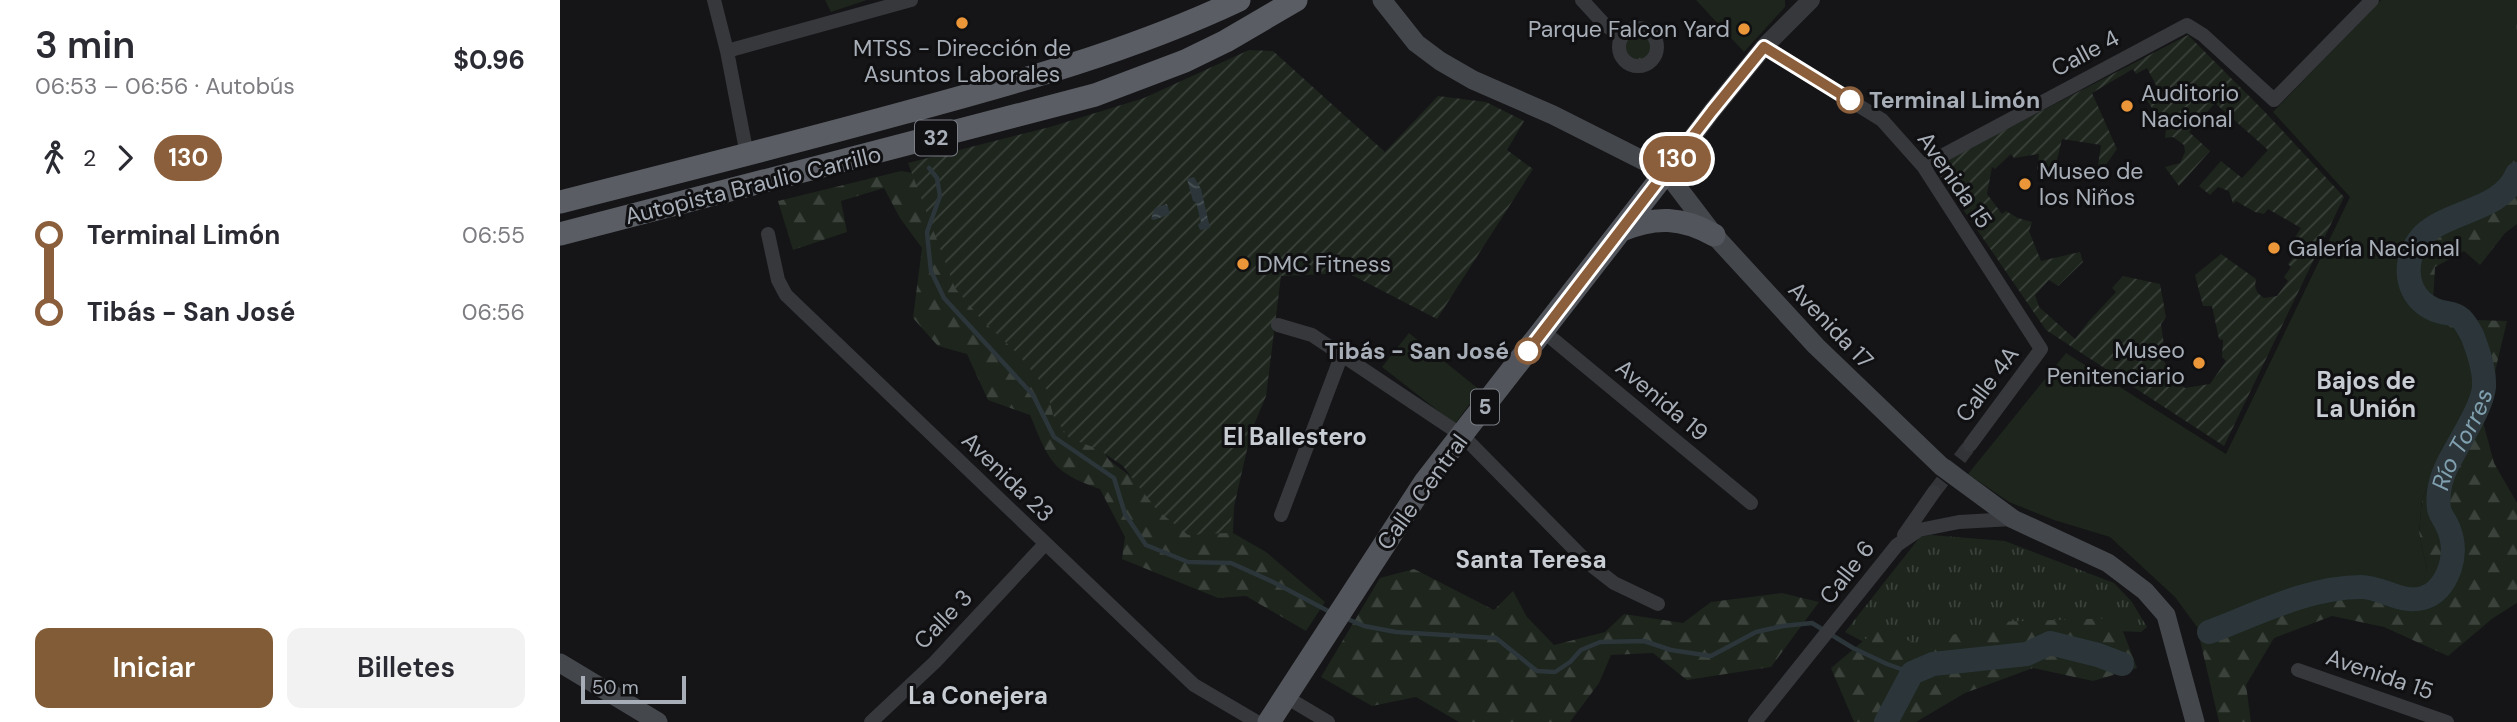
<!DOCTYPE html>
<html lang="es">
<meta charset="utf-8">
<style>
:root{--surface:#fff;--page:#f2f2f3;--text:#2b2b33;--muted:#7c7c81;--accent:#815c36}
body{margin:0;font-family:"DM Sans",sans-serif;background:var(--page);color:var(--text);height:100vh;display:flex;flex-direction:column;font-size:26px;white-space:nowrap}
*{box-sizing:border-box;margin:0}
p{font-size:23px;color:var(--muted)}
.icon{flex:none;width:38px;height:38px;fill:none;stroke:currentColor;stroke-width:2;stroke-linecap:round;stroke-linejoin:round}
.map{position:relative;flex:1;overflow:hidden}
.details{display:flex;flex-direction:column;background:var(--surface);width:560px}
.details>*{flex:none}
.badge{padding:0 14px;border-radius:23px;font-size:24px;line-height:46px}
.scale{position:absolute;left:21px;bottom:18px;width:105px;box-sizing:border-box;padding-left:7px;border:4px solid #a7aeb7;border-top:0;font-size:19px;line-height:24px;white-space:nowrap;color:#a7aeb7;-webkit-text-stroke:5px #101012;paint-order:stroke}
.map>.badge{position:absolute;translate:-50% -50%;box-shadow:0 0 0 4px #fff}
.legs{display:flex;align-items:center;gap:10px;height:77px;padding:0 35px;font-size:23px}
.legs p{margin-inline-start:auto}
.overview{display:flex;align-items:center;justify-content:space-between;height:119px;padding:0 35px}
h1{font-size:38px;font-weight:600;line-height:52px}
.action{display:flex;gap:14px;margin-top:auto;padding:14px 35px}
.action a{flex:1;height:80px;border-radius:14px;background:var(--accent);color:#fff;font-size:28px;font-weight:600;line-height:80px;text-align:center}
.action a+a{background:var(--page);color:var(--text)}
ul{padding:0 35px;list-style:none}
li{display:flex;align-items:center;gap:24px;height:77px;font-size:26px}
li i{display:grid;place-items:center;width:10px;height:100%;margin:0 9px;background:currentColor}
li i::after{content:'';width:18px;height:18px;margin:-9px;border:5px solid;border-radius:50%;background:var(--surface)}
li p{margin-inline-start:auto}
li:first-child i{background:linear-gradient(#0000 50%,currentColor 0)}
li:last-child i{background:linear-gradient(currentColor 50%,#0000 0)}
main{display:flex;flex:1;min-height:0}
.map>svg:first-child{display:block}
.grass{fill:url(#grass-tufts)}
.forest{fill:url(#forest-firs)}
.park{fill:#1d251d}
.garden{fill:url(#garden-furrows);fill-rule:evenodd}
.water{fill:url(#water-waves)}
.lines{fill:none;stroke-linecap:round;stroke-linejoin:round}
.stream{stroke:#2c363a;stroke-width:4.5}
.river{stroke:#2c363a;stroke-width:24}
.minor-tunnel{stroke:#323437;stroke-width:14;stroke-dasharray:14 7;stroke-linecap:butt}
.minor{stroke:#36383c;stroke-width:14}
.tertiary{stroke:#36383c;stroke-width:18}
.secondary{stroke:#44474c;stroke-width:19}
.primary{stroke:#52555b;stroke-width:23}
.trunk{stroke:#5a5e64;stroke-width:23}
.line-1-casing{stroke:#fff;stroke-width:16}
.line-1{stroke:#8b5e3c;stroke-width:10}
.poi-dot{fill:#eb9739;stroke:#101012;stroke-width:2.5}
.stop-1-dot{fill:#fff;stroke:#8b5e3c;stroke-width:3.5}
.labels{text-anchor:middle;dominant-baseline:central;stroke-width:6;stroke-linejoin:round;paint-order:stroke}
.shield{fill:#101012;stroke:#7a7f86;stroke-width:2}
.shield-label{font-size:21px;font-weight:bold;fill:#a7aeb7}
.poi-label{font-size:23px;fill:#a7aeb7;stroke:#101012;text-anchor:start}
.street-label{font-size:23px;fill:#a7aeb7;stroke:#101012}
.stop-label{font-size:23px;font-weight:bold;fill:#a7aeb7;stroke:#101012;text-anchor:start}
.neighbourhood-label{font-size:24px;font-weight:bold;fill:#c8ccd3;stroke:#101012}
.water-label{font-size:24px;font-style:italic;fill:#80a0b0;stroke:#101012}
</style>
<main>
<section class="details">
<div class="overview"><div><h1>3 min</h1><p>06:53 – 06:56 · Autobús</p></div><b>$0.96</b></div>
<div class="legs"><svg class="icon" aria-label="walk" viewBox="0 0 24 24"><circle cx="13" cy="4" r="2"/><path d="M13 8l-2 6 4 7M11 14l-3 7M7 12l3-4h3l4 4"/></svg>2<svg class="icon" aria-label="forward" viewBox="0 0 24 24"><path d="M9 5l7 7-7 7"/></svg><b class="badge" style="background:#8b5e3c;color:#fff">130</b></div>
<ul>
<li><i style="color:#8b5e3c"></i><b>Terminal Limón</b><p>06:55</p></li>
<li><i style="color:#8b5e3c"></i><b>Tibás - San José</b><p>06:56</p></li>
</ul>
<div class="action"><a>Iniciar</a><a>Billetes</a></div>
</section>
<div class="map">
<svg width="1957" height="722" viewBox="0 0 1957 722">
<defs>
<pattern id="grass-tufts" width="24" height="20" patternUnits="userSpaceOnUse" patternTransform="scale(1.75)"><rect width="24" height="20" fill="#1d251d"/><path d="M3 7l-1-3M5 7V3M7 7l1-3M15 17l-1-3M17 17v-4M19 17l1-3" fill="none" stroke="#3b423c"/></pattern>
<pattern id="forest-firs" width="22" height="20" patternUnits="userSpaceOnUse" patternTransform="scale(1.75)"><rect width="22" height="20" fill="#1d251d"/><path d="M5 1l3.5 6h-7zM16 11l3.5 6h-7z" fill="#3b423c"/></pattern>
<pattern id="garden-furrows" width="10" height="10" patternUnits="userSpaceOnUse" patternTransform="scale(1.75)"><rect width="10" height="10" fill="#1d251d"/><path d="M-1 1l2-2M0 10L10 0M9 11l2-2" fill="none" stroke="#3b423c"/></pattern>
<pattern id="water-waves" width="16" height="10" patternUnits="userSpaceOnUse" patternTransform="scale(1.75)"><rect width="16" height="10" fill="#2c363a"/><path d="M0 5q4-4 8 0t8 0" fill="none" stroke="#485154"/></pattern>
</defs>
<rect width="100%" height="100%" fill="#151517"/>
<path class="grass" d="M1064 47a14 14 0 1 1 28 0a14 14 0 1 1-28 0Z
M1371 535 1445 541 1554 583 1572 602 1587 627 1581 632 1480 628 1346 665 1285 632 1360 537Z"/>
<path class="forest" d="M1853 0H1957V224L1945 233 1920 265 1904 251 1875 267 1873 303 1882 319 1947 321 1923 422 1934 463 1957 503V603L1933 618 1888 656 1824 627 1772 616 1714 638 1686 685 1691 722H1659L1637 627 1724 593 1788 576 1821 583 1844 593 1867 570 1859 533 1862 499 1885 451 1795 201Z
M341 171 366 175 549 460 598 497 675 482 673 533 706 552 765 602 746 631 686 596 658 598 562 559 565 537 540 489C491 472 489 460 470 415L428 400 407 354 378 346 353 318 362 248 340 218 324 188 281 201 287 232 233 250 218 201Z
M854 569 934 610 953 591 967 617 994 645 1045 632 1064 614 1123 623 1151 602 1222 593 1259 602 1211 667 1127 680 1093 653 1051 655 1039 683 1010 722H899L856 697 812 706 761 677 820 578Z
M1558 618 1577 668 1533 681 1473 668 1405 693 1356 722H1294L1271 668 1315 631 1364 645 1430 622Z"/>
<path class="park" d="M265 0H307L271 12Z
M1136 0H1225V7L1184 52Z
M1821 0H1954L1957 33V154L1944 179 1927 198 1861 224 1837 253 1839 281 1847 300 1890 328 1910 351 1915 389 1862 499 1859 533 1867 570 1864 579 1844 593 1821 583 1788 576 1724 593 1637 627 1615 597 1550 537 1494 520 1449 502 1408 474 1506 353 1666 454 1790 197 1713 112Z
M849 333 920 390 895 424 822 367Z"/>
<path class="garden" d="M1628 35 1705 112 1784 197 1664 446 1486 330 1374 167ZM1587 68 1599 91 1585 97 1606 130 1605 138 1613 137 1624 145 1625 152 1620 163 1605 167 1619 186 1650 151 1629 132 1655 103 1708 150 1682 178 1661 161 1639 186 1650 195 1658 187 1669 191 1673 204 1676 201 1695 212 1704 214 1708 209 1741 228 1734 239 1738 242 1731 252 1735 255 1728 264 1731 267 1724 277 1728 281 1717 296 1704 298C1696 293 1694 288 1696 279L1661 254 1635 275 1643 306H1652L1659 339 1663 340 1662 357 1666 361 1650 384 1625 388 1605 374 1609 370 1600 354 1605 352 1601 324 1606 317 1600 284 1563 276 1552 288 1556 292 1529 321 1515 339 1479 307 1475 295 1489 280 1498 286 1523 262 1520 252 1481 261 1469 231 1472 222 1458 218 1446 211 1442 214 1427 194 1432 167 1435 169 1451 154 1454 158 1479 154 1477 170 1494 173 1502 139 1541 145 1536 179 1557 149 1532 93 1573 69 1576 74Z
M689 50 713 51 825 152 878 96 926 102 964 121 947 150 973 169 877 319 788 273 721 276 706 396 691 432 668 533 628 535 597 510 563 466 538 449 509 438 493 415 487 390 458 354 421 319 395 288 348 163 490 127 584 98Z"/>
<path class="water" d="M634 177 641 189 650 228 640 230 638 225 641 222 636 202 633 201 627 179Z
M607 204 610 214 594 220 591 219 595 208Z"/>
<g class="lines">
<path class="stream" d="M369 168 377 178 380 196 367 232 369 253 371 271 384 298 473 395 494 437 554 478 565 514 586 545 628 562 671 563 713 582 770 612
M785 618 804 626 836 632 936 638 977 671 995 672 1010 662 1021 650 1040 642 1084 641 1111 650 1151 656 1196 632 1223 626 1252 623 1293 648 1327 664 1352 673"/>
<g class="river">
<path id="s1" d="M1649 632C1697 614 1749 587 1801 587 1822 587 1841 604 1863 598 1877 594 1885 582 1890 568 1895 552 1894 538 1886 523 1884 519 1880 514 1879 509 1877 494 1880 481 1886 468 1896 446 1922 409 1924 387 1925 370 1918 350 1912 335 1909 330 1905 321 1900 318 1893 312 1884 314 1875 310 1854 301 1845 281 1850 259 1863 206 1937 221 1957 174"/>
<path d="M1326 722 1352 673 1373 664 1467 654 1490 643 1538 655 1562 664"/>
</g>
<path class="minor-tunnel" d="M1374 492 1410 445"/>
<path class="minor" d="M154 0 167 51 187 155
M1022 0 1045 25 1062 36
M1059 47a19 19 0 1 1 38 0a19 19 0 1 1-38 0Z
M1204 47 1322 120 1363 166 1481 349 1410 445
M167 51 351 0
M1363 166 1627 25 1643 35 1714 100 1812 0
M208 234 218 280 226 295 616 668 634 685 697 722
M718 325 752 335 903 436 1027 562 1054 583 1098 604
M983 331 1191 503
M721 515 782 354
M1344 535 1374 492
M1738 670 1887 722
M726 697 768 722
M311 722 375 662 485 544
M1195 722 1337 545 1359 530 1399 522 1453 519"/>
<path class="tertiary" d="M1106 172 1152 111 1204 47 1251 0"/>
<path class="secondary" d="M822 0 856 43 880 61 913 80 993 115 1106 172 1154 235 1256 346 1381 466 1453 519 1548 563 1585 591 1606 615 1635 722
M0 663 98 722"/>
<path class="primary" d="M1062 230C1095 216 1122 217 1154 235
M709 722 865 482 1106 172"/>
<path class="trunk" d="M0 202C115 173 229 144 343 113 458 82 571 51 679 0
M0 234 535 95 625 61 666 41 736 0"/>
</g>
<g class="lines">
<defs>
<path id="line-1" d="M968 351 1152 111 1204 47 1290 100"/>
</defs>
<use href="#line-1" class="line-1-casing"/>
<use href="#line-1" class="line-1"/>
</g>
<g class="poi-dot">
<circle cx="402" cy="23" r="7"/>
<circle cx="1184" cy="29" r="7"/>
<circle cx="1567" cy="106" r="7"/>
<circle cx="1465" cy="184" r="7"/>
<circle cx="1714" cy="248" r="7"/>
<circle cx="683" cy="264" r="7"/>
<circle cx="1639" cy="363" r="7"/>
</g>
<g class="stop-1-dot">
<circle cx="1290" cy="100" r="12"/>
<circle cx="968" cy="351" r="12"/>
</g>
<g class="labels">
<g class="shield">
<rect x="355" y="120.5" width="42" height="35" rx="5"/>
<rect x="911" y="389.5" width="28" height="35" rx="5"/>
</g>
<g class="shield-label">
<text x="376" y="138">32</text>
<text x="925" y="407">5</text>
</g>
<g class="poi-label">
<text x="1170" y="29" text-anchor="end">Parque Falcon Yard</text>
<text x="402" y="48" text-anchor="middle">MTSS - Dirección de<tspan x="402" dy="26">Asuntos Laborales</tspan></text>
<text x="1581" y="93">Auditorio<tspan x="1581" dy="26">Nacional</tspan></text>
<text x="1479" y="171">Museo de<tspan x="1479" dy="26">los Niños</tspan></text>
<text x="1728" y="248">Galería Nacional</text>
<text x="697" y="264">DMC Fitness</text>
<text x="1625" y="350" text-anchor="end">Museo<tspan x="1625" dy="26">Penitenciario</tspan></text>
</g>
<g class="street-label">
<text transform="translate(1525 53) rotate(-28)">Calle 4</text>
<text transform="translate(1395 180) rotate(55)">Avenida 15</text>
<text transform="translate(193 185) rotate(-14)">Autopista Braulio Carrillo</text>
<text transform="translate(1271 325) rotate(46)">Avenida 17</text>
<text transform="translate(1427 384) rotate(-53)">Calle 4A</text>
<text transform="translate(1102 400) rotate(40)">Avenida 19</text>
<text transform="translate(448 477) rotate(44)">Avenida 23</text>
<text transform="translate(862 492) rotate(-54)">Calle Central</text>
<text transform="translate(1287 572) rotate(-52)">Calle 6</text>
<text transform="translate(383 619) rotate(-46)">Calle 3</text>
<text transform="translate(1820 674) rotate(19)">Avenida 15</text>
</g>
<g class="stop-label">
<text x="1309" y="100">Terminal Limón</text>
<text x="949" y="351" text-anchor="end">Tibás - San José</text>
</g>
<g class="neighbourhood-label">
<text x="1806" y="380">Bajos de<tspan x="1806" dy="28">La Unión</tspan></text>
<text x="735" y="436">El Ballestero</text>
<text x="971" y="559">Santa Teresa</text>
<text x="418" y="695">La Conejera</text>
</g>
<g class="water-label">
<text stroke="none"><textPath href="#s1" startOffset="402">Río Torres</textPath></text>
</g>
</g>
</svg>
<div class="scale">50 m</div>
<b class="badge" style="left:1117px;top:159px;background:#8b5e3c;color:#fff">130</b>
</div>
</main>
